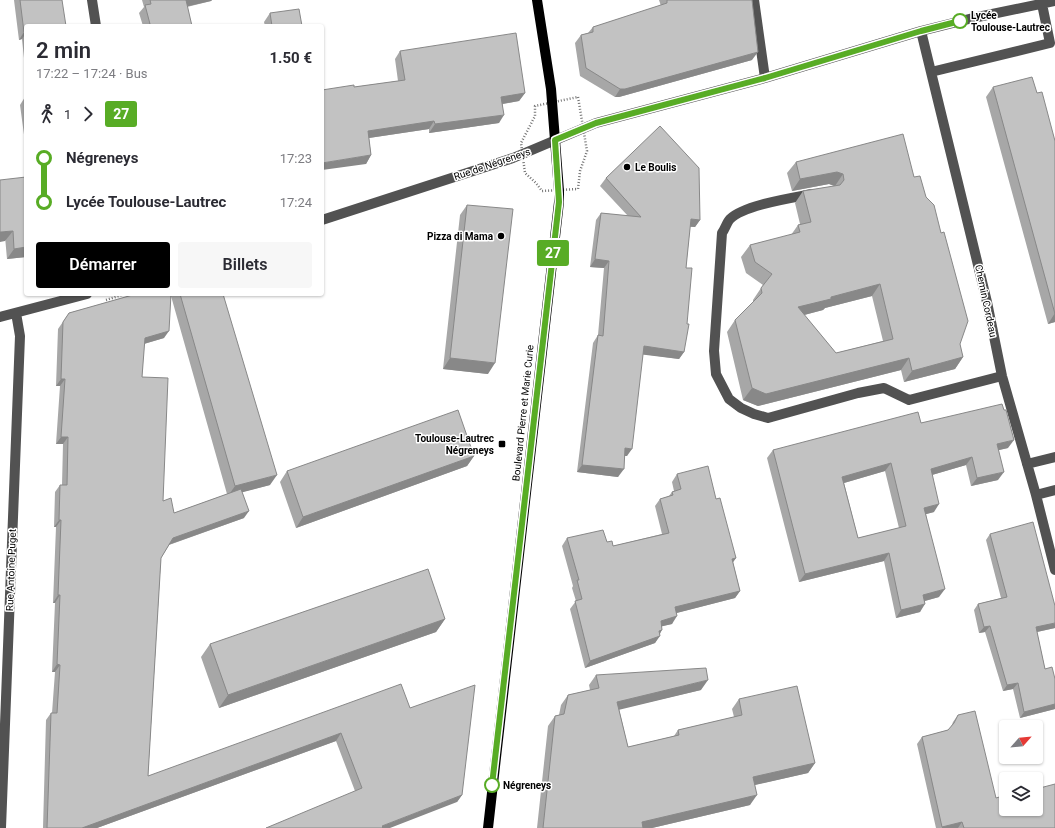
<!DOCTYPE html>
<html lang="fr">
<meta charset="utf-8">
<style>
:root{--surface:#fff;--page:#f7f7f7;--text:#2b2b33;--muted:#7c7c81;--accent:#000}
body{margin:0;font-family:Roboto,sans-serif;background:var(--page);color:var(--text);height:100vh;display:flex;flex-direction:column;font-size:15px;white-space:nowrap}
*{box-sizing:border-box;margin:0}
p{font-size:13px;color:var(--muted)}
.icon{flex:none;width:22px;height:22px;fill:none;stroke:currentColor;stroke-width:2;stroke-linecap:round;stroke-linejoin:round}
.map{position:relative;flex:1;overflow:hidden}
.side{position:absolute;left:24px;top:24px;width:300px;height:272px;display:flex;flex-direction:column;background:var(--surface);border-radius:4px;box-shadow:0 1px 3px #0004}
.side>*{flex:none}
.badge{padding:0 8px;border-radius:3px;font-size:14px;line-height:26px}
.needle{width:26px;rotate:63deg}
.controls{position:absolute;left:999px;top:720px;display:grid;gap:8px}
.controls a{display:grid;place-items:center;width:44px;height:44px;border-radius:4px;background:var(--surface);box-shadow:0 1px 3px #0004;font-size:20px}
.map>.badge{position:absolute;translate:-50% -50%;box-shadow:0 0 0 2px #fff}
.legs{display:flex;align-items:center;gap:6px;height:44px;padding:0 12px;font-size:13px}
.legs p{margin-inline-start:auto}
.overview{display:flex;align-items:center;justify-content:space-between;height:68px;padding:0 12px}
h1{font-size:22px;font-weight:600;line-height:30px}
.action{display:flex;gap:8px;margin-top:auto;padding:8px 12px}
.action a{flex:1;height:46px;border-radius:4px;background:var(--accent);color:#fff;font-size:16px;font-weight:600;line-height:46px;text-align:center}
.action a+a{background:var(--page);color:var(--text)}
ul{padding:0 12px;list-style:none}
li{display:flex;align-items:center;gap:14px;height:44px;font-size:15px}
li i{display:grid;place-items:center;width:6px;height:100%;margin:0 5px;background:currentColor}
li i::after{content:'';width:10px;height:10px;margin:-5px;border:3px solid;border-radius:50%;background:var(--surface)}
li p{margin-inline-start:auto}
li:first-child i{background:linear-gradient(#0000 50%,currentColor 0)}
li:last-child i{background:linear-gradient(currentColor 50%,#0000 0)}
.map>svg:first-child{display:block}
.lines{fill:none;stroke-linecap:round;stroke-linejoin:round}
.path{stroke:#747474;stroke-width:2.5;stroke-dasharray:1 2;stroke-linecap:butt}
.minor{stroke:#525252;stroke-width:10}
.major{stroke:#000;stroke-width:10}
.wall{fill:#a7a7a7;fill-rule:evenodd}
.shaded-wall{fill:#888}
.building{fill:#c2c2c2;stroke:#888;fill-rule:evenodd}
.line-1-casing{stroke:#fff;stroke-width:9}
.line-1{stroke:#58ac25;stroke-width:6}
.stop-1-dot{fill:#fff;stroke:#58ac25;stroke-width:2}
.poi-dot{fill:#000;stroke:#fff;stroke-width:1.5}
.labels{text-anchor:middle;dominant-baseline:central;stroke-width:3;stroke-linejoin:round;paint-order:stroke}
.stop-label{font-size:10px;font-weight:bold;fill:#000;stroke:#fff;text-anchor:start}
.street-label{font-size:10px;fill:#000;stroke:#fff}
.poi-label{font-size:10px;font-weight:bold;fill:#000;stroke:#fff;text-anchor:end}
</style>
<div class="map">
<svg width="1055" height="828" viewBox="0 0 1055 828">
<rect width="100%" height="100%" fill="#fff"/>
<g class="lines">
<path class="path" d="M578 97 587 151 580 171 578 189 542 191 536 183 525 173 521 143 535 116V106Z
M106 300 125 294"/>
<path class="minor" d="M92 0 96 26
M754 0 765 78
M921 31 987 302 1002 376 1036 495 1055 570
M931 72 1050 43 1042 4
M812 194C792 198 744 205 730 219 727 222 725 229 722 233L714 351 716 374 729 399 741 408 754 414 768 418 858 393 884 388 909 400 1002 376
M322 220 513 158 596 123 765 78 921 31 973 18 1055 1
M0 317 87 294
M1027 464 1055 457
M1036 495 1055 490
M1 828 20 336 16 313"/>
<path class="major" d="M488 828 559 202V191L551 89 537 0"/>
</g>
<path class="wall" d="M14 0H62L26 26V77L22 39 19 40Z
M142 0H212L211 1 187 7 192 26H143L139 13 144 7Z
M659 0H752V60L619 97H615L580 76 575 43 581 35 588 33 593 27 661 6Z
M270 13 302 26H265L264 22Z
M400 51 525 93 519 101 503 104 499 123 429 133V129L369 138 371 155 366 164 354 87 398 81 395 59Z
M993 87 1037 93 1055 141V322L1048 324 986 97Z
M25 97H26V142H25L20 105Z
M796 162 914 177 963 357 955 369 904 382 901 370 758 406 743 400 727 332 735 320 753 302V300L763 285 746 273 741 257 750 245 791 235 798 225 800 224 795 203 803 191 834 186 829 184 792 191 787 173ZM872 296 883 341 836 353 804 315 823 310 825 308Z
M606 178 700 220 695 227H690L686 268 684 352 679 359 643 354 627 456H625L618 477 577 472 593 343 598 335 604 268 590 267 596 220 601 213 628 216 600 186Z
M0 180 26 257 7 259Z
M467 205 488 374 443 369 460 215Z
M136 294H223L270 485 242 492 244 518 169 545 161 558 148 776 410 708 462 795 457 802 355 791 336 741 97 828H43L46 720 51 713H52L55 672H52L55 603H53L56 527H54L55 492 60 485H62L63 444H56L60 386H56L58 329 69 313ZM171 296 227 494 174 513 163 501 142 377 144 344 164 338Z
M1004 410 1008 448 998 450V480L971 486 966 465 932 475 934 512 926 514 939 597 925 601 920 612 896 618 884 561 799 582 767 458 773 450 921 423ZM885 471 899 528 858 538 844 483Z
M474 456 467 466 296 528 280 482 287 471Z
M677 474 716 499 736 558 733 562 740 591 735 598 676 613 672 624 662 626 660 634 655 643 585 668 570 609 576 601 572 588 573 586 562 546 567 538 607 542 613 546 662 534 655 506 660 499 669 496 672 492 674 491 672 482Z
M990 534 1055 628 1037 632 1045 669 1055 679V709L1020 718 1013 689 1003 691 985 632 979 633 974 610 978 604 1001 598 986 540Z
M445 619 436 632 219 708 201 657 210 644Z
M596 675 701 690 619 709 628 747 674 736 678 730 734 717 732 709 739 699 815 763 808 773 754 785 750 805 652 828H537L548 726 555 716 559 715 561 705 568 695 590 690 589 685Z
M958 715 996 798 1055 828H936L917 744 922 737 948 730 951 727 953 722Z"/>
<path class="shaded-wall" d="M186 0H212L211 1 180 8Z
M24 32H26V33L22 39 19 40Z
M758 52 752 60 619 97H615L620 89Z
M525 93 519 101 496 105 501 97Z
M504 115 499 123 429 133 435 124Z
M434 121 429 129 362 139 368 131Z
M371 155 366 164 322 170V163Z
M837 172 843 174 835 186 829 184 792 191 800 179Z
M691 219 700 220 695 227 686 226Z
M13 231 5 241 0 242V232Z
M26 247V257L7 259 14 249Z
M595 259 609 261 604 268 590 267Z
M880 284 872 296 825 308 823 310 789 319 798 307 831 297Z
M1055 313V322L1048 324Z
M169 331 164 338 140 345 145 338Z
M644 346 684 352 679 359 638 354Z
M963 357 955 369 904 382 912 371Z
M450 358 495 363 488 374 443 369Z
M909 358 901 370 758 406 743 400 752 388Z
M61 379H65L60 386H56Z
M61 437H68L63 444H56Z
M1014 440 1008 448 991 452 997 444Z
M625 448 632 449 627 456H620Z
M474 456 467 466 296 528 303 517Z
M972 457 966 465 925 477 931 469Z
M891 463 885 471 837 485 842 477Z
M582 465 624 469 618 477 577 472Z
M1004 472 998 480 971 486 977 478Z
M277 475 270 485 228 496 235 486Z
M939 504 934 512 919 516 924 508Z
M249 511 244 518 168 545 173 538Z
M59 520H61L56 527H54Z
M889 553 884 561 799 582 805 574Z
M736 558 731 565 732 559Z
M945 589 939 597 917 603 923 595Z
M740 591 735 598 669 615 675 607Z
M58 595H60L55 603H53Z
M925 604 920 612 896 618 901 610Z
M677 616 672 624 655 628 661 621Z
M445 619 436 632 219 708 228 695Z
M1055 623V628L1032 633 1036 627Z
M990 626 985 632 979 633 984 627Z
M662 630 658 637 660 636 655 643 585 668 590 661 659 631Z
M57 664 60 665 55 672H52Z
M708 680 701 690 610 712 617 702Z
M1018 683 1013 689 1003 691 1007 685Z
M1055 704V709L1020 718 1024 712Z
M341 733 336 741 97 828H82Z
M815 763 808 773 746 787 753 777Z
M462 795 457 802 390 828H381L382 826Z
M757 795 750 805 652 828H638L642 822Z
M962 822 958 828H942V827Z"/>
<path class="building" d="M20 0H62L66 26H26V32H24Z
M150 0H187H186L192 26H146L150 24 145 5 151 4Z
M667 0H752L758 52 625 89H620L586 68 581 35 593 32V27L667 3Z
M299 9 302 26H272L270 13Z
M516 33 525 93 501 97 504 115 435 124 434 121 368 131 371 155 322 163V90L354 85V87L405 80 400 51Z
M1032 77 1037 93 1042 92 1055 141V314L993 87Z
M25 97H26V107Z
M660 126 699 168 700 220 691 219 686 268H692L687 324H689L684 352 644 346 632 449 625 448 624 469 582 465 598 335 603 336 609 261 595 259 601 213 641 217 606 178Z
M903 134 914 177 920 176 926 197 934 205 941 233 944 232 968 321 960 344 963 357 912 371 909 358 766 394 752 388 735 320 762 293 761 288 772 274 755 262 750 245 800 232 798 225 811 222 803 191 840 185 844 180 843 174 837 172 800 179 796 162ZM880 284 893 339 836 353 798 307 831 299V297Z
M26 177V247L14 249 13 231 0 232V180Z
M467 205 513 209 495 363 450 358Z
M136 294H171L169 331 145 338 142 377 168 378 163 501 171 498 174 513 241 489 249 511 173 538 161 558 148 776 401 684 410 708 475 685 462 795 382 826 383 827 382 828H266L362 788 341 733 82 828H47L51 713H57L60 665 57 664 60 595H58L61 520H59L60 485H67L68 437H61L65 379H61L63 322 69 313Z
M180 294H223L277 475 235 486Z
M1002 404 1004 410H1006L1014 440 997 444 1004 472 977 478 972 457 931 469 939 504 924 508 945 589 923 595 925 604 901 610 889 553 805 574 773 450 918 412 921 423ZM891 463 906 526 858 538 842 477Z
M458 410 474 456 303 517 287 471Z
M708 466 716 499 720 498 736 558 732 559 740 591 675 607 677 616 661 621 662 630 659 631 660 636 590 661 575 601 582 599 577 580H579L567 538 603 530 607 542 612 541 613 546 669 533 660 499 673 495 672 492 681 489 677 474Z
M1033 522 1055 606V623L1036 627 1045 669 1052 667 1055 679V704L1024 712 1018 683 1007 685 990 626 984 627 978 604 1007 597 990 534Z
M428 569 445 619 228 695 210 644Z
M706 668 708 680 617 702 628 747 679 735 678 730 742 715 739 699 797 686 815 763 753 777 757 795 642 822 643 828H543L555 716 564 714 568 695 599 688 596 675Z
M975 711 996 798 1006 795V809H1036V789L1055 784V828H964L962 822 942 827 922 737 948 730 954 723 958 715Z"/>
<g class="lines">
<defs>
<path id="line-1" d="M492 785 559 202 555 140 596 123 765 78 921 31 960 21"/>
</defs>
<use href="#line-1" class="line-1-casing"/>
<use href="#line-1" class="line-1"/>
</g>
<g class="stop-1-dot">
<circle cx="960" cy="21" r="7"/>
<circle cx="492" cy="785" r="7"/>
</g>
<g class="poi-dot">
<circle cx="627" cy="167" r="4"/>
<circle cx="501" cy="236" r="4"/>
<rect x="498" y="440" width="8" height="8" rx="2"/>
</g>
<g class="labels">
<g class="stop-label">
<text x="971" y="15">Lycée<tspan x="971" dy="12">Toulouse-Lautrec</tspan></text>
<text x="503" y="785">Négreneys</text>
</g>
<g class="street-label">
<text transform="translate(492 164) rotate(-19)">Rue de Négreneys</text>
<text transform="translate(986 301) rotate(78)">Chemin Cordeau</text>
<text transform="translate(523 413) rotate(-84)">Boulevard Pierre et Marie Curie</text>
<text transform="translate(11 570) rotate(-88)">Rue Antoine Puget</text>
</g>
<g class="poi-label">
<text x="635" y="167" text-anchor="start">Le Boulis</text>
<text x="493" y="236">Pizza di Mama</text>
<text x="494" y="438">Toulouse-Lautrec<tspan x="494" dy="12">Négreneys</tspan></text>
</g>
</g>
</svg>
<div class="controls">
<a><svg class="needle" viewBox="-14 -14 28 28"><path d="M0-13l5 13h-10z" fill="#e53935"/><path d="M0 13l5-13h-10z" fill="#7c7c81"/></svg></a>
<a><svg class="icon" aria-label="layers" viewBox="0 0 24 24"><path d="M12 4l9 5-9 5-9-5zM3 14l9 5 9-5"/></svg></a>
</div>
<b class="badge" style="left:553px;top:253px;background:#58ac25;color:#fff">27</b>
<section class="side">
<div class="overview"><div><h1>2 min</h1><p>17:22 – 17:24 · Bus</p></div><b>1.50 €</b></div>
<div class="legs"><svg class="icon" aria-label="walk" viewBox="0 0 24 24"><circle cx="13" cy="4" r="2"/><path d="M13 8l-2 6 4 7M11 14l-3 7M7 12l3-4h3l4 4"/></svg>1<svg class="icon" aria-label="forward" viewBox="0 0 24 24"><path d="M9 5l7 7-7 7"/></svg><b class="badge" style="background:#58ac25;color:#fff">27</b></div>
<ul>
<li><i style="color:#58ac25"></i><b>Négreneys</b><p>17:23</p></li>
<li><i style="color:#58ac25"></i><b>Lycée Toulouse-Lautrec</b><p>17:24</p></li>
</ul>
<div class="action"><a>Démarrer</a><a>Billets</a></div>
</section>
</div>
